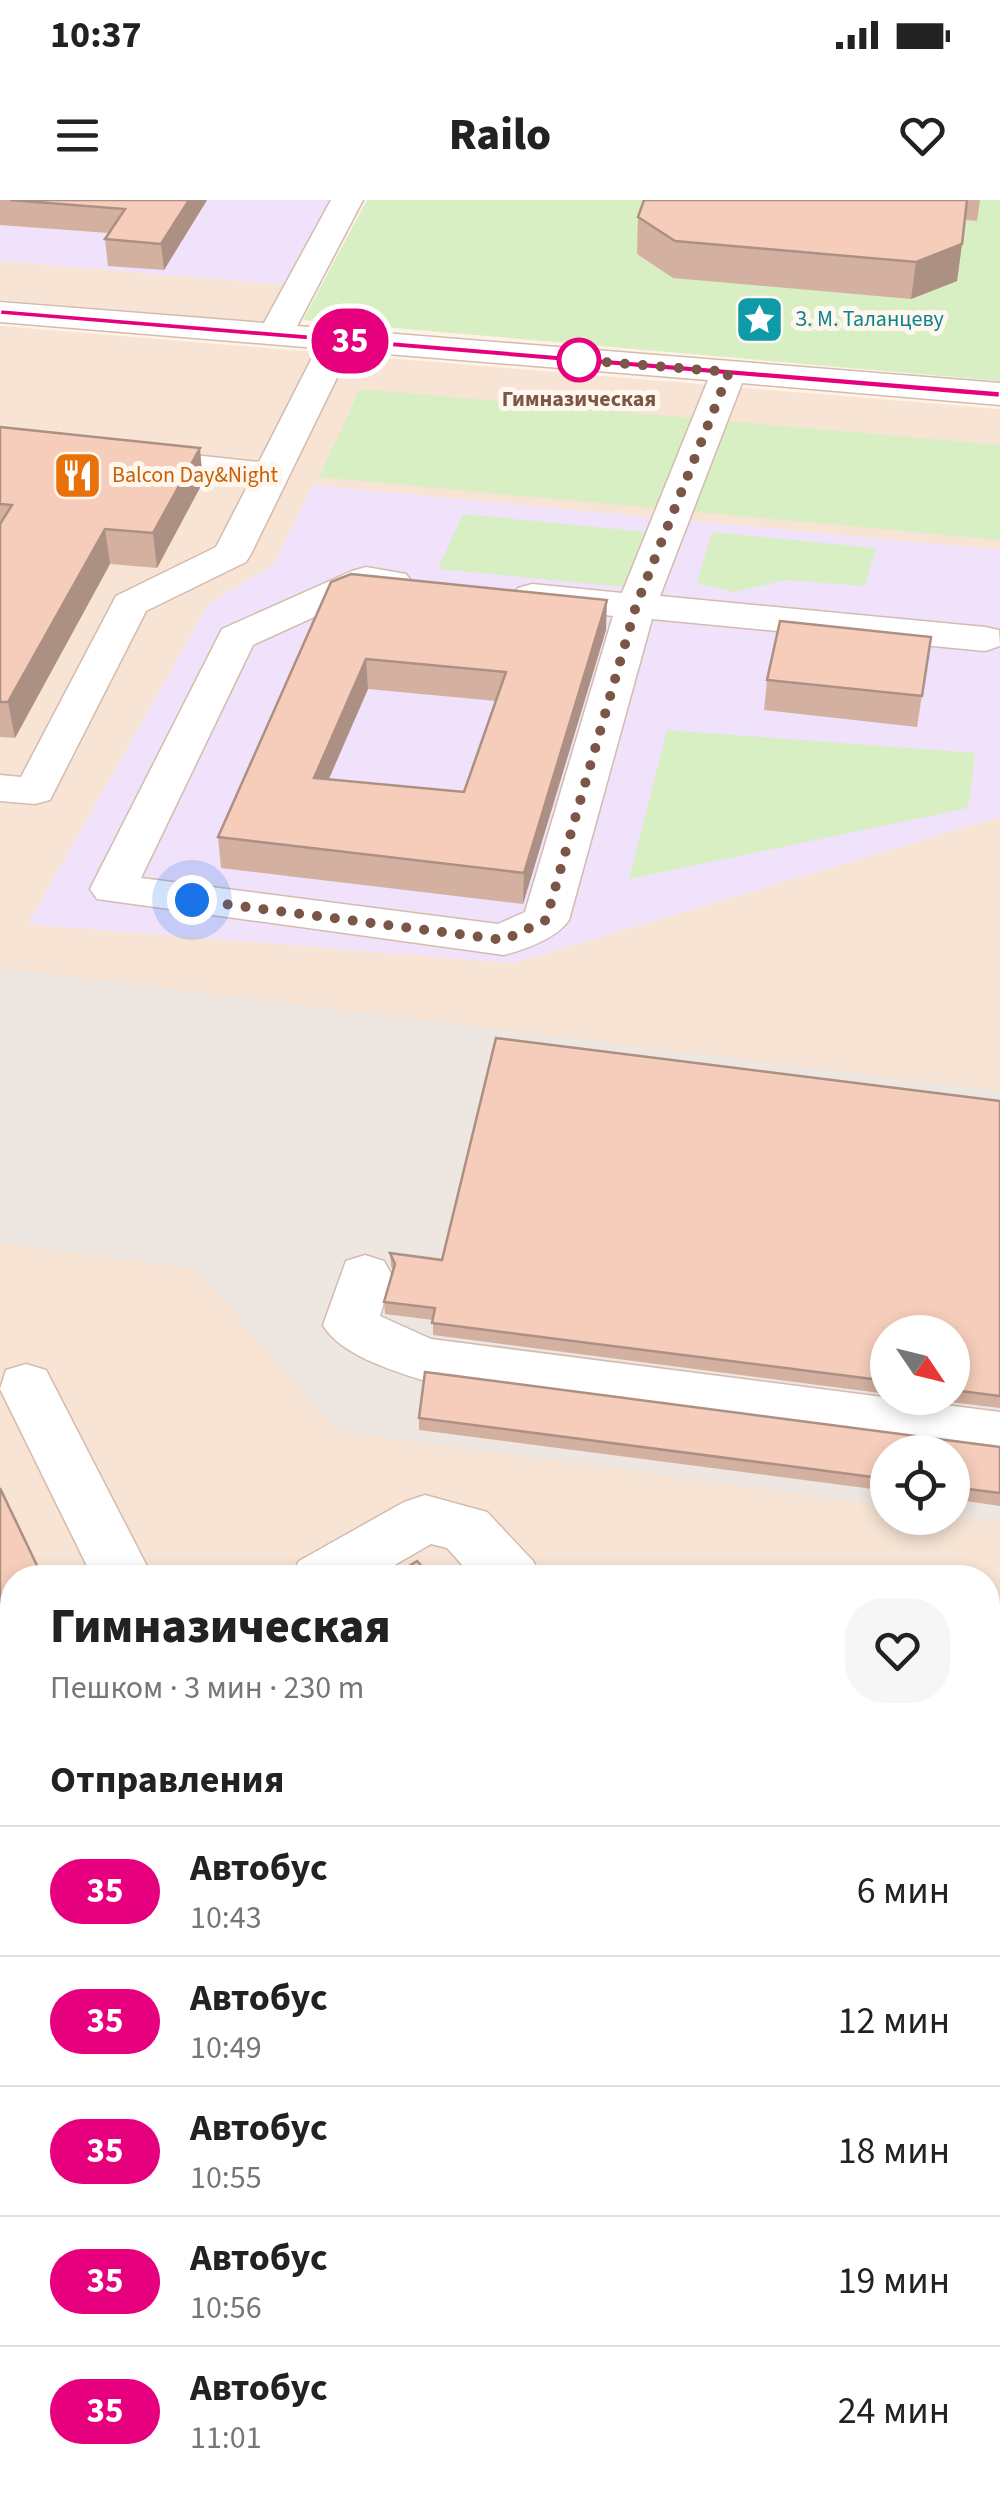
<!DOCTYPE html>
<html lang="ru">
<meta charset="utf-8">
<style>
:root{--surface:#fff;--page:#f6f6f6;--text:#222;--muted:#767676;--line:#e0e0e0}
body{margin:0;font-family:"Source Sans 3",sans-serif;background:var(--page);color:var(--text);height:100vh;display:flex;flex-direction:column;font-size:38px;white-space:nowrap}
*{box-sizing:border-box;margin:0}
p{font-size:32px;color:var(--muted)}
.icon{flex:none;width:55px;height:55px;fill:none;stroke:currentColor;stroke-width:2;stroke-linecap:round;stroke-linejoin:round}
.map{position:relative;flex:1;overflow:hidden}
.side{position:absolute;left:0px;top:1365px;width:1000px;height:932px;display:flex;flex-direction:column;background:var(--surface);border-radius:40px 40px 0 0;box-shadow:0 5px 15px #0003}
.side>*{flex:none}
.badge{padding:0 20px;border-radius:32px;font-size:35px;line-height:65px}
.needle{width:65px;rotate:125deg}
.controls{position:absolute;left:870px;top:1115px;display:grid;gap:20px}
.controls a{display:grid;place-items:center;width:100px;height:100px;border-radius:50%;background:var(--surface);box-shadow:0 5px 15px #0003;font-size:50px}
.you{position:absolute;width:50px;height:50px;margin:-25px;border:8px solid #fff;border-radius:50%;background:#1a73e8;box-shadow:0 0 0 15px #1a73e833}
.map>.badge{position:absolute;translate:-50% -50%;box-shadow:0 0 0 5px #fff}
h2{padding:0 50px;font-size:38px;line-height:90px}
.round{display:grid;place-items:center;flex:none;width:105px;height:105px;border-radius:40px;background:var(--page)}
.headline{display:flex;align-items:center;justify-content:space-between;height:170px;padding:0 50px}
h1{font-size:48px;font-weight:800;line-height:75px}
ul{padding:0;list-style:none}
li{display:flex;align-items:center;gap:30px;height:130px;padding:0 50px;border-top:2px solid var(--line)}
li div{flex:1}
li b{display:block;font-size:38px}
li em{font-style:normal}
li .badge{min-width:110px;font-weight:700;text-align:center}
.status{display:flex;justify-content:space-between;align-items:center;height:70px;padding:0 50px;background:var(--surface);direction:ltr}
.status svg{height:28px;fill:currentColor}
header{display:flex;justify-content:space-between;align-items:center;height:130px;padding:0 50px;background:var(--surface);font-size:45px;font-weight:800}
.map>svg:first-child{display:block}
.residential{fill:#f7e4d4;fill-rule:evenodd}
.industrial{fill:#eee6e0;fill-rule:evenodd}
.education{fill:#f0e2fb}
.green{fill:#d8eec3}
.lines{fill:none;stroke-linecap:round;stroke-linejoin:round}
.minor-casing{stroke:#d4bbad;stroke-width:3}
.path{stroke:#dcb09d;stroke-width:8;stroke-dasharray:4 10;stroke-linecap:butt}
.minor{fill:#fff;fill-rule:evenodd}
.wall{fill:#d4b0a1;fill-rule:evenodd}
.shaded-wall{fill:#ac9083}
.building{fill:#f6cdbb;stroke:#ac9083;stroke-width:2.5;fill-rule:evenodd}
.line{fill:#e6007e;stroke:#fff;stroke-width:2.5}
.walk{stroke:#7b5548;stroke-width:10;stroke-dasharray:0 18}
.stop-dot{fill:#fff;stroke:#e6007e;stroke-width:5}
.labels{text-anchor:middle;dominant-baseline:central;stroke-width:10;stroke-linejoin:round;paint-order:stroke}
.far-culture-label{font-size:22px;fill:#0d838f;stroke:#fff7ee;text-anchor:start}
.far-stop-label{font-size:22px;font-weight:bold;fill:#7b5548;stroke:#fff7ee}
.far-food-label{font-size:22px;fill:#c56008;stroke:#fff7ee;text-anchor:start}
</style>
<div class="status"><b>10:37</b><svg viewBox="0 0 49 12"><path d="M0 12V9h3v3zM5 12V6h3v6zM10 12V3h3v9zM15 12V0h3v12zM26 1h20v11H26zM47 4h2v5h-2z"/></svg></div>
<header><svg class="icon" aria-label="menu" viewBox="0 0 24 24"><path d="M4 6h16M4 12h16M4 18h16"/></svg>Railo<svg class="icon" aria-label="heart" viewBox="0 0 24 24"><path d="M12 20l-8-8c-3-5 5-10 8-4 3-6 11-1 8 4z"/></svg></header>
<div class="map">
<svg width="1000" height="2296" viewBox="0 0 1000 2296">
<rect width="100%" height="100%" fill="#fef3e6"/>
<path class="residential" d="M0 0H341L273 123 0 100Z
M0 126 1000 209V2296H0ZM888 1132H952V1198H888ZM888 1252H952V1318H888ZM12 1378H988V2285H12Z"/>
<path class="industrial" d="M0 768 1000 891V1322L953 1315 952 1252H888L887 1306 337 1231 195 1069 0 1043ZM888 1132H952V1198H888Z"/>
<path class="education" d="M0 0H333L285 85 0 61Z
M313 285 1000 350V617L514 763 28 724 209 403 273 365Z
M0 2127 12 2131V2285H413L442 2296H0Z"/>
<path class="green" d="M367 0H1000V181L303 120Z
M360 189 1000 245V340L319 277Z
M463 314 646 332 627 387 438 369Z
M712 332 876 348 865 386 786 380 734 392 697 383Z
M667 530 975 553 968 608 629 679Z"/>
<g class="lines">
<defs>
<path id="minor" d="M331 0H363L297 126 1000 183V205L742 183 660 396 985 427 999 430 1000 446 985 451 652 419 569 720C556 739 526 749 504 755L97 699 90 689 222 429 352 371 366 367 406 374 412 382 406 390 392 394 371 391 253 445 141 678 498 724 525 712 613 416 518 404 512 396 518 388 532 384 622 393 708 180 350 151 251 354 246 362 146 411 50 600 35 604 0 601V575L21 577 116 396 216 347 249 283 0 256V234L259 262 317 148 0 122V102L264 123Z
M365 1055 384 1061 392 1075 380 1116 431 1139 1000 1212V1256L422 1180C391 1170 339 1154 323 1125L346 1061Z
M26 1164 46 1170 153 1378H93L0 1189 6 1170Z
M425 1295 487 1312 533 1361 542 1378H474L447 1348 431 1344 372 1378H290L299 1361 404 1302Z
M988 1545 1000 1547V1603L988 1601Z
M0 1872 12 1874V1942L0 1940Z
M988 2037 1000 2040V2114L988 2111Z
M325 2285H404L400 2296H321Z"/>
</defs>
<use href="#minor" class="minor-casing"/>
<path class="path" d="M0 1786 12 1781
M988 1928 1000 1931"/>
<use href="#minor" class="minor"/>
</g>
<path class="wall" d="M0 0H207L164 70 108 66 105 39 109 33 0 25Z
M644 0H980L977 21 965 20 957 81 911 99 673 78 637 54 638 17Z
M0 227 203 282 157 368 110 364 15 538 0 537Z
M331 382 606 430 523 704 221 668 218 637ZM368 489 496 501 464 592 329 579Z
M931 437 917 527 764 510 767 480Z
M1000 901V1208L916 1198H952V1132H888V1194L433 1135V1120L385 1114 384 1102 393 1070 391 1066 390 1053 442 1060Z
M419 1218 1000 1247V1306L952 1299V1252H888V1291L419 1230Z
M0 1288 12 1378V1703L0 1674Z
M988 1608 1000 1610V1794L988 1791Z"/>
<path class="shaded-wall" d="M189 0H207L164 70 161 44Z
M962 44 957 81 911 99 916 62Z
M200 248 203 282 157 368 153 333Z
M105 329 110 364 15 538 8 502Z
M607 400 606 430 523 704 524 673Z
M366 459 368 489 316 608 314 578Z
M12 1681V1698L8 1683Z"/>
<path class="building" d="M10 0H189L161 44 105 39 125 9Z
M644 0H967L962 44 916 62 675 41 638 17Z
M0 227 200 248 153 333 105 329 8 502H0V324L12 305 0 304Z
M351 374 607 400 524 673 218 637 331 382ZM366 459 506 472 464 592 314 578Z
M780 421 931 437 922 496 767 480Z
M496 838 1000 901V1196L952 1190V1132H888V1181L432 1123 435 1108 384 1102 395 1064 390 1053 442 1060Z
M425 1172 1000 1247V1293L952 1287V1252H888V1279L419 1218Z
M0 1288 43 1378H12V1681L8 1683 0 1666Z
M417 1361 432 1378H390Z
M988 1608 1000 1610V1755L988 1753Z"/>
<path class="line" d="M0 109 1000 191V198L0 115Z"/>
<g class="lines">
<path class="walk" d="M192 700 504 740 546 720 636 406 729 172 579 160"/>
</g>
<defs>
<symbol id="sight-square" viewBox="-11 -11 22 22"><rect x="-9" y="-9" width="18" height="18" rx="4" fill="#0f9aa8" stroke="#fff7ee"/><path d="M0-6L1.8-2.2L6-1.7L2.9 1.2L3.7 5.4L0 3.3L-3.7 5.4L-2.9 1.2L-6-1.7L-1.8-2.2Z" fill="#fff"/></symbol>
<symbol id="restaurant-square" viewBox="-11 -11 22 22"><rect x="-9" y="-9" width="18" height="18" rx="4" fill="#e8710a" stroke="#fff7ee"/><path d="M-5-6h1v4h1v-4h1v4h1v-4h1v5L-1.5 .5V6h-2V.5L-5-1ZM5-6V6H3V1.5H1.5Q1.5-4 5-6Z" fill="#fff"/></symbol>
</defs>
<g fill-rule="evenodd">
<use href="#sight-square" x="732" y="92" width="55" height="55"/>
<use href="#restaurant-square" x="50" y="248" width="55" height="55"/>
</g>
<circle class="stop-dot" cx="579" cy="160" r="20"/>
<g class="labels">
<g class="far-culture-label">
<text x="795" y="119">З. М. Таланцеву</text>
</g>
<g class="far-stop-label">
<text x="579" y="199">Гимназическая</text>
</g>
<g class="far-food-label">
<text x="112" y="275">Balcon Day&amp;Night</text>
</g>
</g>
</svg>
<div class="controls">
<a><svg class="needle" viewBox="-14 -14 28 28"><path d="M0-13l5 13h-10z" fill="#e53935"/><path d="M0 13l5-13h-10z" fill="#767676"/></svg></a>
<a><svg class="icon" aria-label="locate" viewBox="0 0 24 24"><circle cx="12" cy="12" r="6"/><path d="M12 2v4M12 18v4M2 12h4M18 12h4"/></svg></a>
</div>
<div class="you" style="left:192px;top:700px"></div>
<b class="badge" style="left:350px;top:141px;background:#e6007e;color:#fff">35</b>
<section class="side">
<div class="headline"><div><h1>Гимназическая</h1><p>Пешком · 3 мин · 230 m</p></div><a class="round"><svg class="icon" aria-label="heart" viewBox="0 0 24 24"><path d="M12 20l-8-8c-3-5 5-10 8-4 3-6 11-1 8 4z"/></svg></a></div>
<h2>Отправления</h2>
<ul>
<li><span class="badge" style="background:#e6007e;color:#fff">35</span><div><b>Автобус</b><p>10:43</p></div><em>6 мин</em></li>
<li><span class="badge" style="background:#e6007e;color:#fff">35</span><div><b>Автобус</b><p>10:49</p></div><em>12 мин</em></li>
<li><span class="badge" style="background:#e6007e;color:#fff">35</span><div><b>Автобус</b><p>10:55</p></div><em>18 мин</em></li>
<li><span class="badge" style="background:#e6007e;color:#fff">35</span><div><b>Автобус</b><p>10:56</p></div><em>19 мин</em></li>
<li><span class="badge" style="background:#e6007e;color:#fff">35</span><div><b>Автобус</b><p>11:01</p></div><em>24 мин</em></li>
</ul>
</section>
</div>
